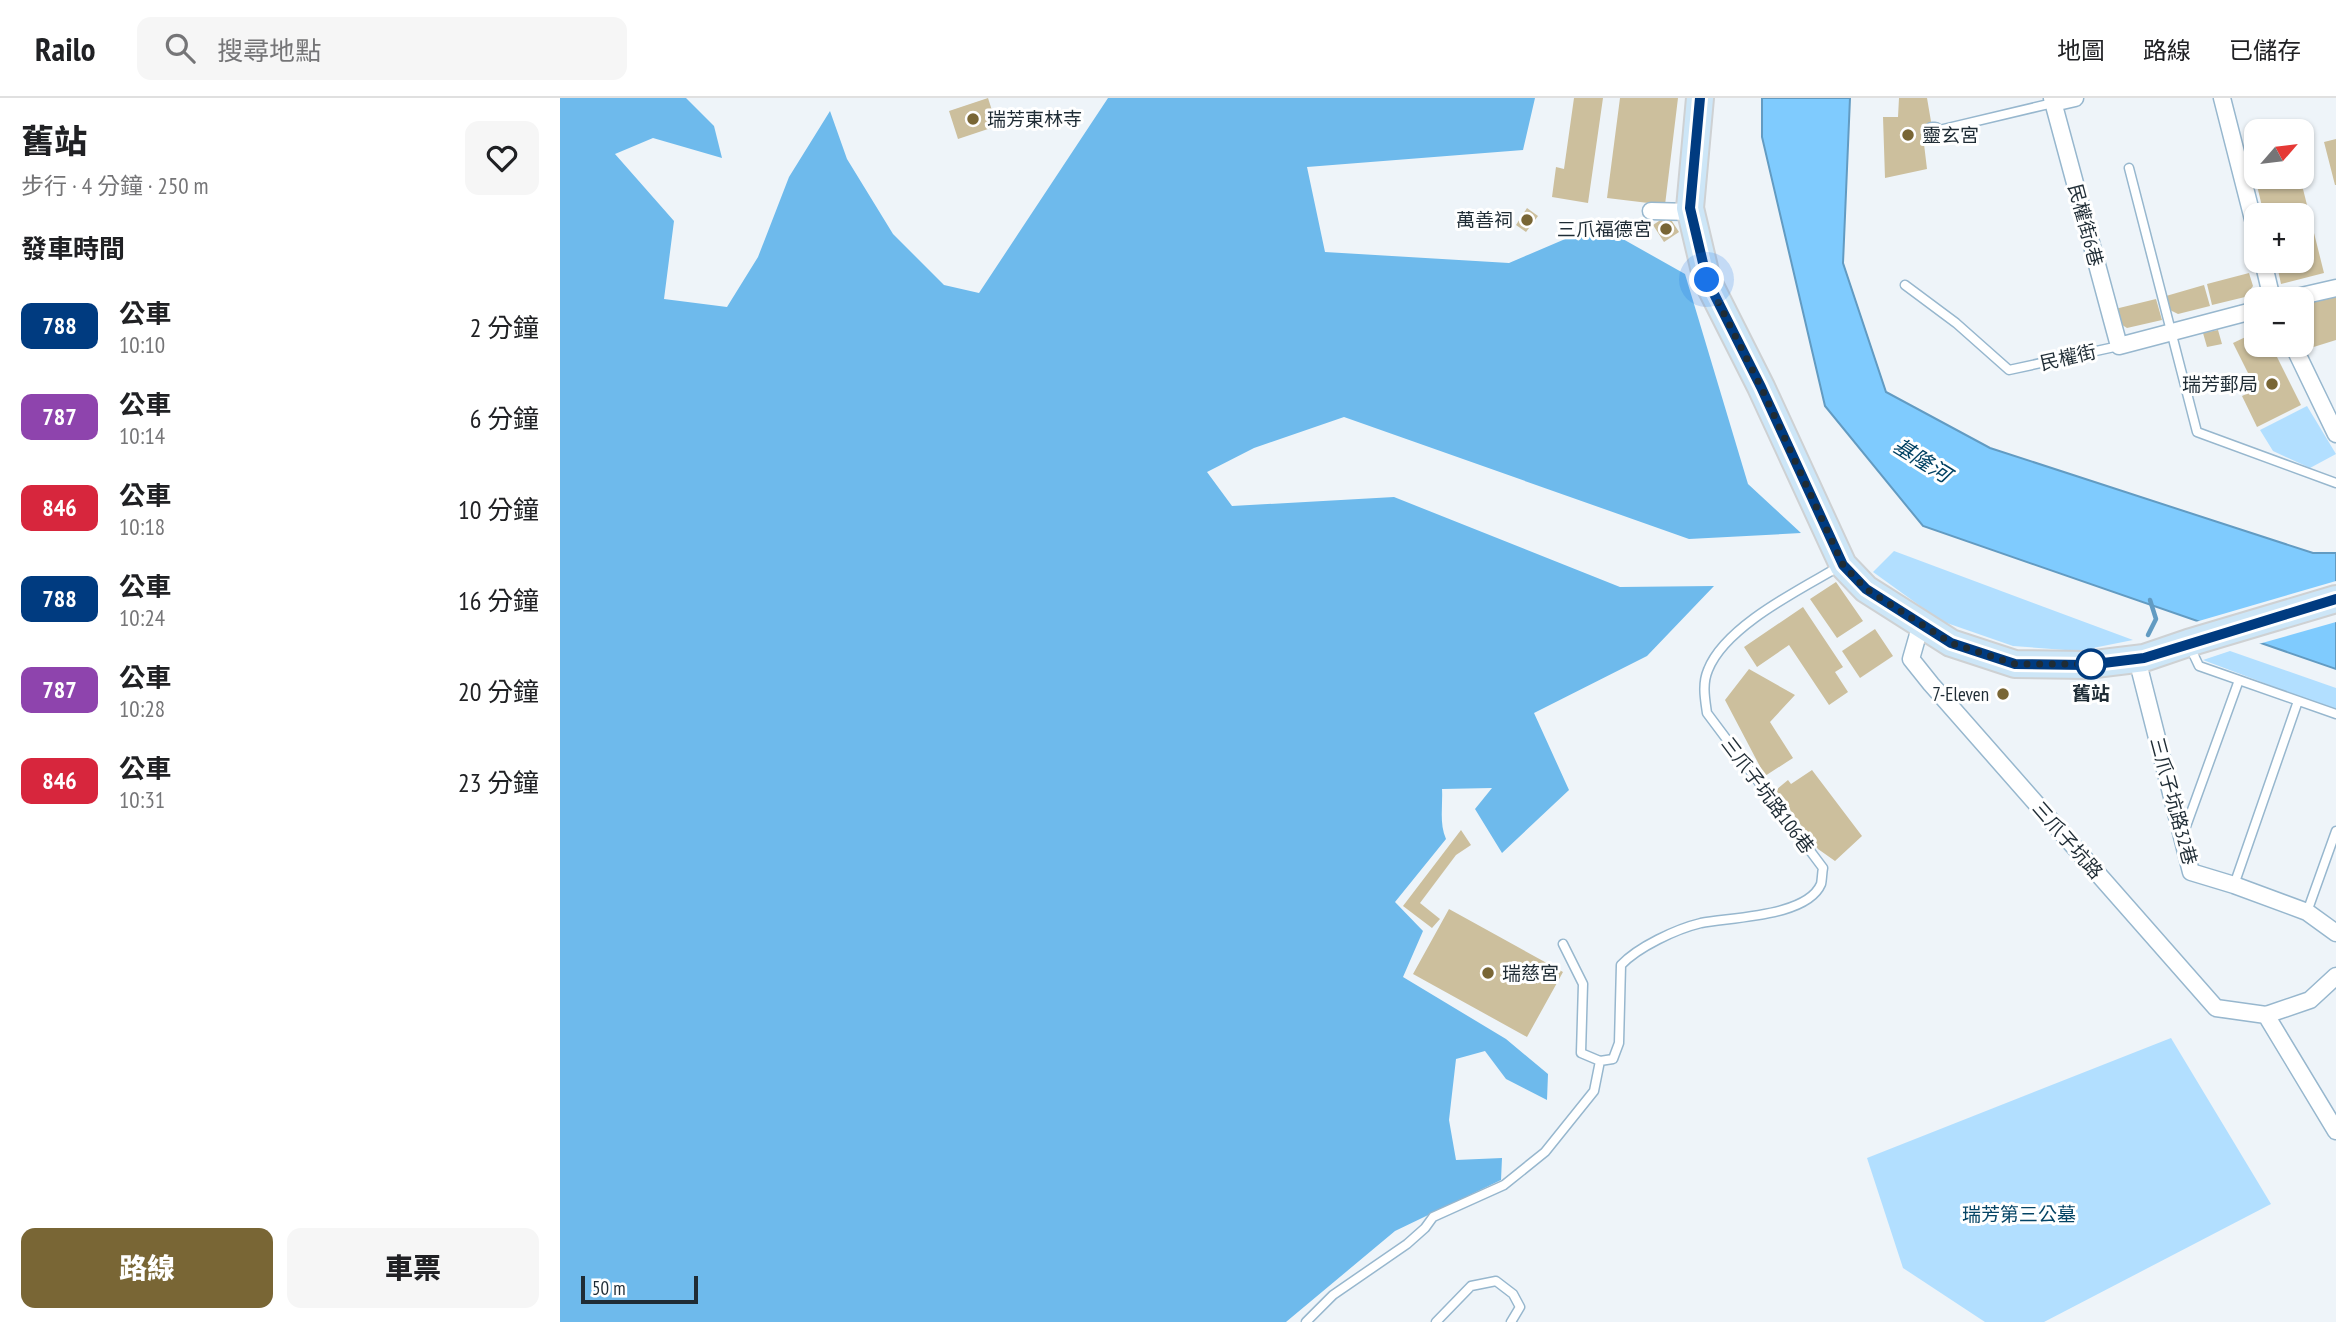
<!DOCTYPE html>
<html lang="zh-TW">
<meta charset="utf-8">
<style>
:root{--surface:#fff;--page:#f6f6f6;--text:#202124;--muted:#757577;--line:#e0e0e0;--accent:#796635}
body{margin:0;font-family:"PT Sans Narrow","Noto Sans TC",sans-serif;background:var(--page);color:var(--text);height:100vh;display:flex;flex-direction:column;font-size:26px;white-space:nowrap}
*{box-sizing:border-box;margin:0}
p{font-size:23px;color:var(--muted)}
.icon{flex:none;width:38px;height:38px;fill:none;stroke:currentColor;stroke-width:2;stroke-linecap:round;stroke-linejoin:round}
.map{position:relative;flex:1;overflow:hidden}
.side{display:flex;flex-direction:column;background:var(--surface);width:560px}
.side>*{flex:none}
.badge{padding:0 14px;border-radius:10px;font-size:24px;line-height:46px}
.needle{width:46px;rotate:62deg}
.buttons{position:absolute;left:1684px;top:21px;display:grid;gap:14px}
.buttons a{display:grid;place-items:center;width:70px;height:70px;border-radius:14px;background:var(--surface);box-shadow:0 2px 5px #0004;font-size:35px}
.scale{position:absolute;left:21px;bottom:18px;width:117px;box-sizing:border-box;padding-left:7px;border:4px solid #1f2c35;border-top:0;font-size:19px;line-height:24px;white-space:nowrap;color:#1f2c35;-webkit-text-stroke:5px #fff;paint-order:stroke}
.you{position:absolute;width:35px;height:35px;margin:-18px;border:5px solid #fff;border-radius:50%;background:#1a73e8;box-shadow:0 0 0 10px #1a73e833}
.map>.badge{position:absolute;translate:-50% -50%;box-shadow:0 0 0 4px #fff}
h2{padding:0 21px;font-size:26px;line-height:63px}
.round{display:grid;place-items:center;flex:none;width:74px;height:74px;border-radius:14px;background:var(--page)}
.summary{display:flex;align-items:center;justify-content:space-between;height:119px;padding:0 21px}
h1{font-size:33px;font-weight:800;line-height:52px}
.primary-button{display:flex;gap:14px;margin-top:auto;padding:14px 21px}
.primary-button a{flex:1;height:80px;border-radius:14px;background:var(--accent);color:#fff;font-size:28px;font-weight:800;line-height:80px;text-align:center}
.primary-button a+a{background:var(--page);color:var(--text)}
ul{padding:0;list-style:none}
li{display:flex;align-items:center;gap:21px;height:91px;padding:0 21px}
li div{flex:1}
li b{display:block;font-size:26px}
li em{font-style:normal}
li .badge{min-width:77px;font-weight:700;text-align:center}
header{display:flex;align-items:center;gap:42px;box-sizing:border-box;height:98px;padding:0 35px;background:var(--surface);border-bottom:2px solid var(--line)}
header strong{font-size:33px}
nav{display:flex;gap:38px;margin-inline-start:auto;font-size:24px}
.search{width:490px;height:63px;background:var(--page);display:flex;align-items:center;gap:18px;box-sizing:border-box;padding:0 24px;border-radius:14px;color:var(--muted);font-size:26px}
main{display:flex;flex:1;min-height:0}
.map>svg:first-child{display:block}
.green{fill:#b2dfff}
.forest{fill:#6ebaec}
.water{fill:#7fcbfe;stroke:#629bc2;stroke-width:2}
.pier{fill:#eef4f9}
.lines{fill:none;stroke-linecap:round;stroke-linejoin:round}
.stream{stroke:#629bc2;stroke-width:4.5}
.building{fill:#ccbf9d}
.service-casing{stroke:#97b7ce;stroke-width:11}
.minor-casing{stroke:#97b7ce;stroke-width:19}
.primary-casing{stroke:#ced1d3;stroke-width:30}
.service{stroke:#fff;stroke-width:8}
.minor{stroke:#fff;stroke-width:16}
.primary{stroke:#cde6f7;stroke-width:26}
.line-casing{stroke:#fff;stroke-width:16}
.line{stroke:#003b80;stroke-width:10}
.walk{stroke:#1f2c35;stroke-width:7;stroke-dasharray:0 12.6}
.poi-dot{fill:#796635;stroke:#fff;stroke-width:2.5}
.stop-dot{fill:#fff;stroke:#003b80;stroke-width:3.5}
.labels{text-anchor:middle;dominant-baseline:central;stroke-width:6;stroke-linejoin:round;paint-order:stroke}
.poi-label{font-size:19px;fill:#1f2c35;stroke:#fff;text-anchor:end}
.street-label{font-size:19px;fill:#1f2c35;stroke:#fff}
.stop-label{font-size:19px;font-weight:bold;fill:#1f2c35;stroke:#fff}
.park-label{font-size:19px;fill:#044465;stroke:#fff}
.water-label{font-size:21px;font-style:italic;fill:#004162;stroke:#fff}
</style>
<header>
<strong>Railo</strong>
<div class="search"><svg class="icon" aria-label="search" viewBox="0 0 24 24"><circle cx="10" cy="10" r="6"/><path d="M15 15l6 6"/></svg>搜尋地點</div>
<nav><a>地圖</a><a>路線</a><a>已儲存</a></nav>
</header>
<main>
<section class="side">
<div class="summary"><div><h1>舊站</h1><p>步行 · 4 分鐘 · 250 m</p></div><a class="round"><svg class="icon" aria-label="heart" viewBox="0 0 24 24"><path d="M12 20l-8-8c-3-5 5-10 8-4 3-6 11-1 8 4z"/></svg></a></div>
<h2>發車時間</h2>
<ul>
<li><span class="badge" style="background:#003b80;color:#fff">788</span><div><b>公車</b><p>10:10</p></div><em>2 分鐘</em></li>
<li><span class="badge" style="background:#8e44ad;color:#fff">787</span><div><b>公車</b><p>10:14</p></div><em>6 分鐘</em></li>
<li><span class="badge" style="background:#d7263d;color:#fff">846</span><div><b>公車</b><p>10:18</p></div><em>10 分鐘</em></li>
<li><span class="badge" style="background:#003b80;color:#fff">788</span><div><b>公車</b><p>10:24</p></div><em>16 分鐘</em></li>
<li><span class="badge" style="background:#8e44ad;color:#fff">787</span><div><b>公車</b><p>10:28</p></div><em>20 分鐘</em></li>
<li><span class="badge" style="background:#d7263d;color:#fff">846</span><div><b>公車</b><p>10:31</p></div><em>23 分鐘</em></li>
</ul>
<div class="primary-button"><a>路線</a><a>車票</a></div>
</section>
<div class="map">
<svg width="1776" height="1224" viewBox="0 0 1776 1224">
<rect width="100%" height="100%" fill="#eef4f9"/>
<path class="green" d="M1747 308 1776 356 1750 370 1713 353 1700 332Z
M1334 453 1573 542 1518 553 1453 548 1381 523 1313 474Z
M1670 553 1776 590V612L1643 562Z
M1611 940 1711 1106 1484 1224H1425L1343 1170 1307 1060Z"/>
<path class="forest" d="M0 0H126L154 28 162 60 93 40 55 56 114 123 104 201 167 209 198 159 229 79 270 13 287 61 333 136 384 187 419 195 548 0H975L963 52 747 69 765 154 949 165 1038 127 1125 176 1188 386 1241 435 1129 441 784 319 694 350 647 374 672 408 834 399 1060 489 1154 488 1087 558 974 615 1009 692 942 755 915 711 932 690 882 691C883 708 879 725 886 741L835 804 863 833 843 879 946 941 988 976 987 1002 946 981 925 953 896 961 889 1022 896 1062 942 1060 941 1082 835 1133 726 1224H0Z"/>
<path class="water" d="M1202 0H1290L1283 165 1326 294 1430 350 1753 455H1776V571L1363 428 1265 308 1202 39Z"/>
<path class="pier" d="M1776 483V524L1695 547 1632 525Z"/>
<g class="lines">
<path class="stream" d="M1588 537 1596 521 1590 502"/>
</g>
<path class="building" d="M428 0 437 28 398 41 389 13Z
M1014 0H1043L1028 105 992 99 996 69 1004 71Z
M1060 0H1118L1105 107 1047 100Z
M1339 0H1367L1374 41 1364 46 1367 71 1325 80 1323 19H1338Z
M1776 41V87H1775L1764 44Z
M1695 79H1740L1764 175 1721 186 1716 163H1741V117H1704Z
M967 110 978 118 966 134 956 127Z
M1108 117 1119 134 1104 144 1093 127Z
M1689 175 1693 188 1685 199 1652 207 1647 186Z
M1644 187 1650 208 1618 216 1610 212 1606 198Z
M1776 199V242L1744 252 1741 245V207Z
M1596 201 1602 222 1567 230 1559 225 1555 211Z
M1658 232 1662 246 1647 249 1643 235Z
M1696 234V247H1711L1741 307 1697 329 1682 298 1696 291 1673 245Z
M1276 484 1303 523 1277 540 1250 501Z
M1243 509 1283 569 1275 574 1288 594 1269 607 1229 547 1197 569 1184 549Z
M1315 531 1333 558 1300 580 1282 553Z
M1189 571 1235 597 1210 624 1233 660 1205 678 1165 602Z
M1252 672 1302 738 1275 763 1258 751 1216 692 1228 682 1231 686Z
M901 732 911 747 896 757 860 805 880 821 872 830 843 808Z
M889 811 1003 874 967 939 853 876Z"/>
<g class="lines">
<defs>
<path id="service" d="M1375 33 1493 5
M1569 70 1637 334 1776 385
M1345 187 1396 225 1449 272 1559 248
M1629 547 1639 568 1776 616
M1624 734 1679 582
M1674 787 1738 603
M1747 814 1776 733
M1003 846 1023 886 1021 955 1040 963 1053 961 1059 945 1061 867C1078 849 1116 831 1141 825 1171 819 1247 819 1261 786 1262 782 1262 775 1263 770L1147 615C1145 601 1142 586 1148 572 1165 528 1241 491 1280 468
M746 1224 773 1197 847 1146 865 1130 873 1119 944 1087 985 1054 1034 993 1040 963
M876 1224 911 1188 936 1183 953 1196 960 1209 951 1224"/>
<path id="minor" d="M1492 0 1559 248 1696 212
M1662 0 1696 133
M1493 5 1515 0
M1372 33H1375
M1091 113 1132 114
M1703 163 1712 201
M1728 201 1776 190
M1733 247 1776 336
M1361 526 1351 561 1371 586 1656 910 1706 917 1750 902 1776 878
M1577 561 1631 774 1674 787 1747 814 1776 835
M1706 917 1776 1033"/>
<path id="primary" d="M1140 0 1130 110 1147 182 1201 289 1283 467 1306 491 1391 545 1455 566 1527 567 1584 560 1628 545 1776 501"/>
</defs>
<use href="#service" class="service-casing"/>
<use href="#minor" class="minor-casing"/>
<use href="#primary" class="primary-casing"/>
<use href="#service" class="service"/>
<use href="#minor" class="minor"/>
<use href="#primary" class="primary"/>
</g>
<g class="lines">
<defs>
<path id="line" d="M1140 0 1130 110 1147 182 1201 289 1283 467 1306 491 1391 545 1455 566 1527 567 1584 560 1776 501"/>
</defs>
<use href="#line" class="line-casing"/>
<use href="#line" class="line"/>
<path class="walk" d="M1147 182 1201 289 1283 467 1306 491 1391 545 1455 566H1531"/>
</g>
<g class="poi-dot">
<circle cx="413" cy="21" r="7"/>
<circle cx="1348" cy="37" r="7"/>
<circle cx="967" cy="122" r="7"/>
<circle cx="1106" cy="131" r="7"/>
<circle cx="1712" cy="286" r="7"/>
<circle cx="1443" cy="596" r="7"/>
<circle cx="928" cy="875" r="7"/>
</g>
<circle class="stop-dot" cx="1531" cy="566" r="14"/>
<g class="labels">
<g class="poi-label">
<text x="427" y="21" text-anchor="start">瑞芳東林寺</text>
<text x="1362" y="37" text-anchor="start">靈玄宮</text>
<text x="953" y="122">萬善祠</text>
<text x="1092" y="131">三爪福德宮</text>
<text x="1698" y="286">瑞芳郵局</text>
<text x="1429" y="596">7-Eleven</text>
<text x="942" y="875" text-anchor="start">瑞慈宮</text>
</g>
<g class="street-label">
<text transform="translate(1526 127) rotate(75)">民權街6巷</text>
<text transform="translate(1508 259) rotate(-13)">民權街</text>
<text transform="translate(1208 697) rotate(53)">三爪子坑路106巷</text>
<text transform="translate(1614 703) rotate(75)">三爪子坑路32巷</text>
<text transform="translate(1508 742) rotate(49)">三爪子坑路</text>
</g>
<g class="stop-label">
<text x="1531" y="595">舊站</text>
</g>
<g class="park-label">
<text x="1459" y="1116">瑞芳第三公墓</text>
</g>
<g class="water-label">
<text transform="translate(1362 362) rotate(32)">基隆河</text>
</g>
</g>
</svg>
<div class="buttons">
<a><svg class="needle" viewBox="-14 -14 28 28"><path d="M0-13l5 13h-10z" fill="#e53935"/><path d="M0 13l5-13h-10z" fill="#757577"/></svg></a>
<a>+</a>
<a>−</a>
</div>
<div class="scale">50 m</div>
<div class="you" style="left:1147px;top:182px"></div>
</div>
</main>
